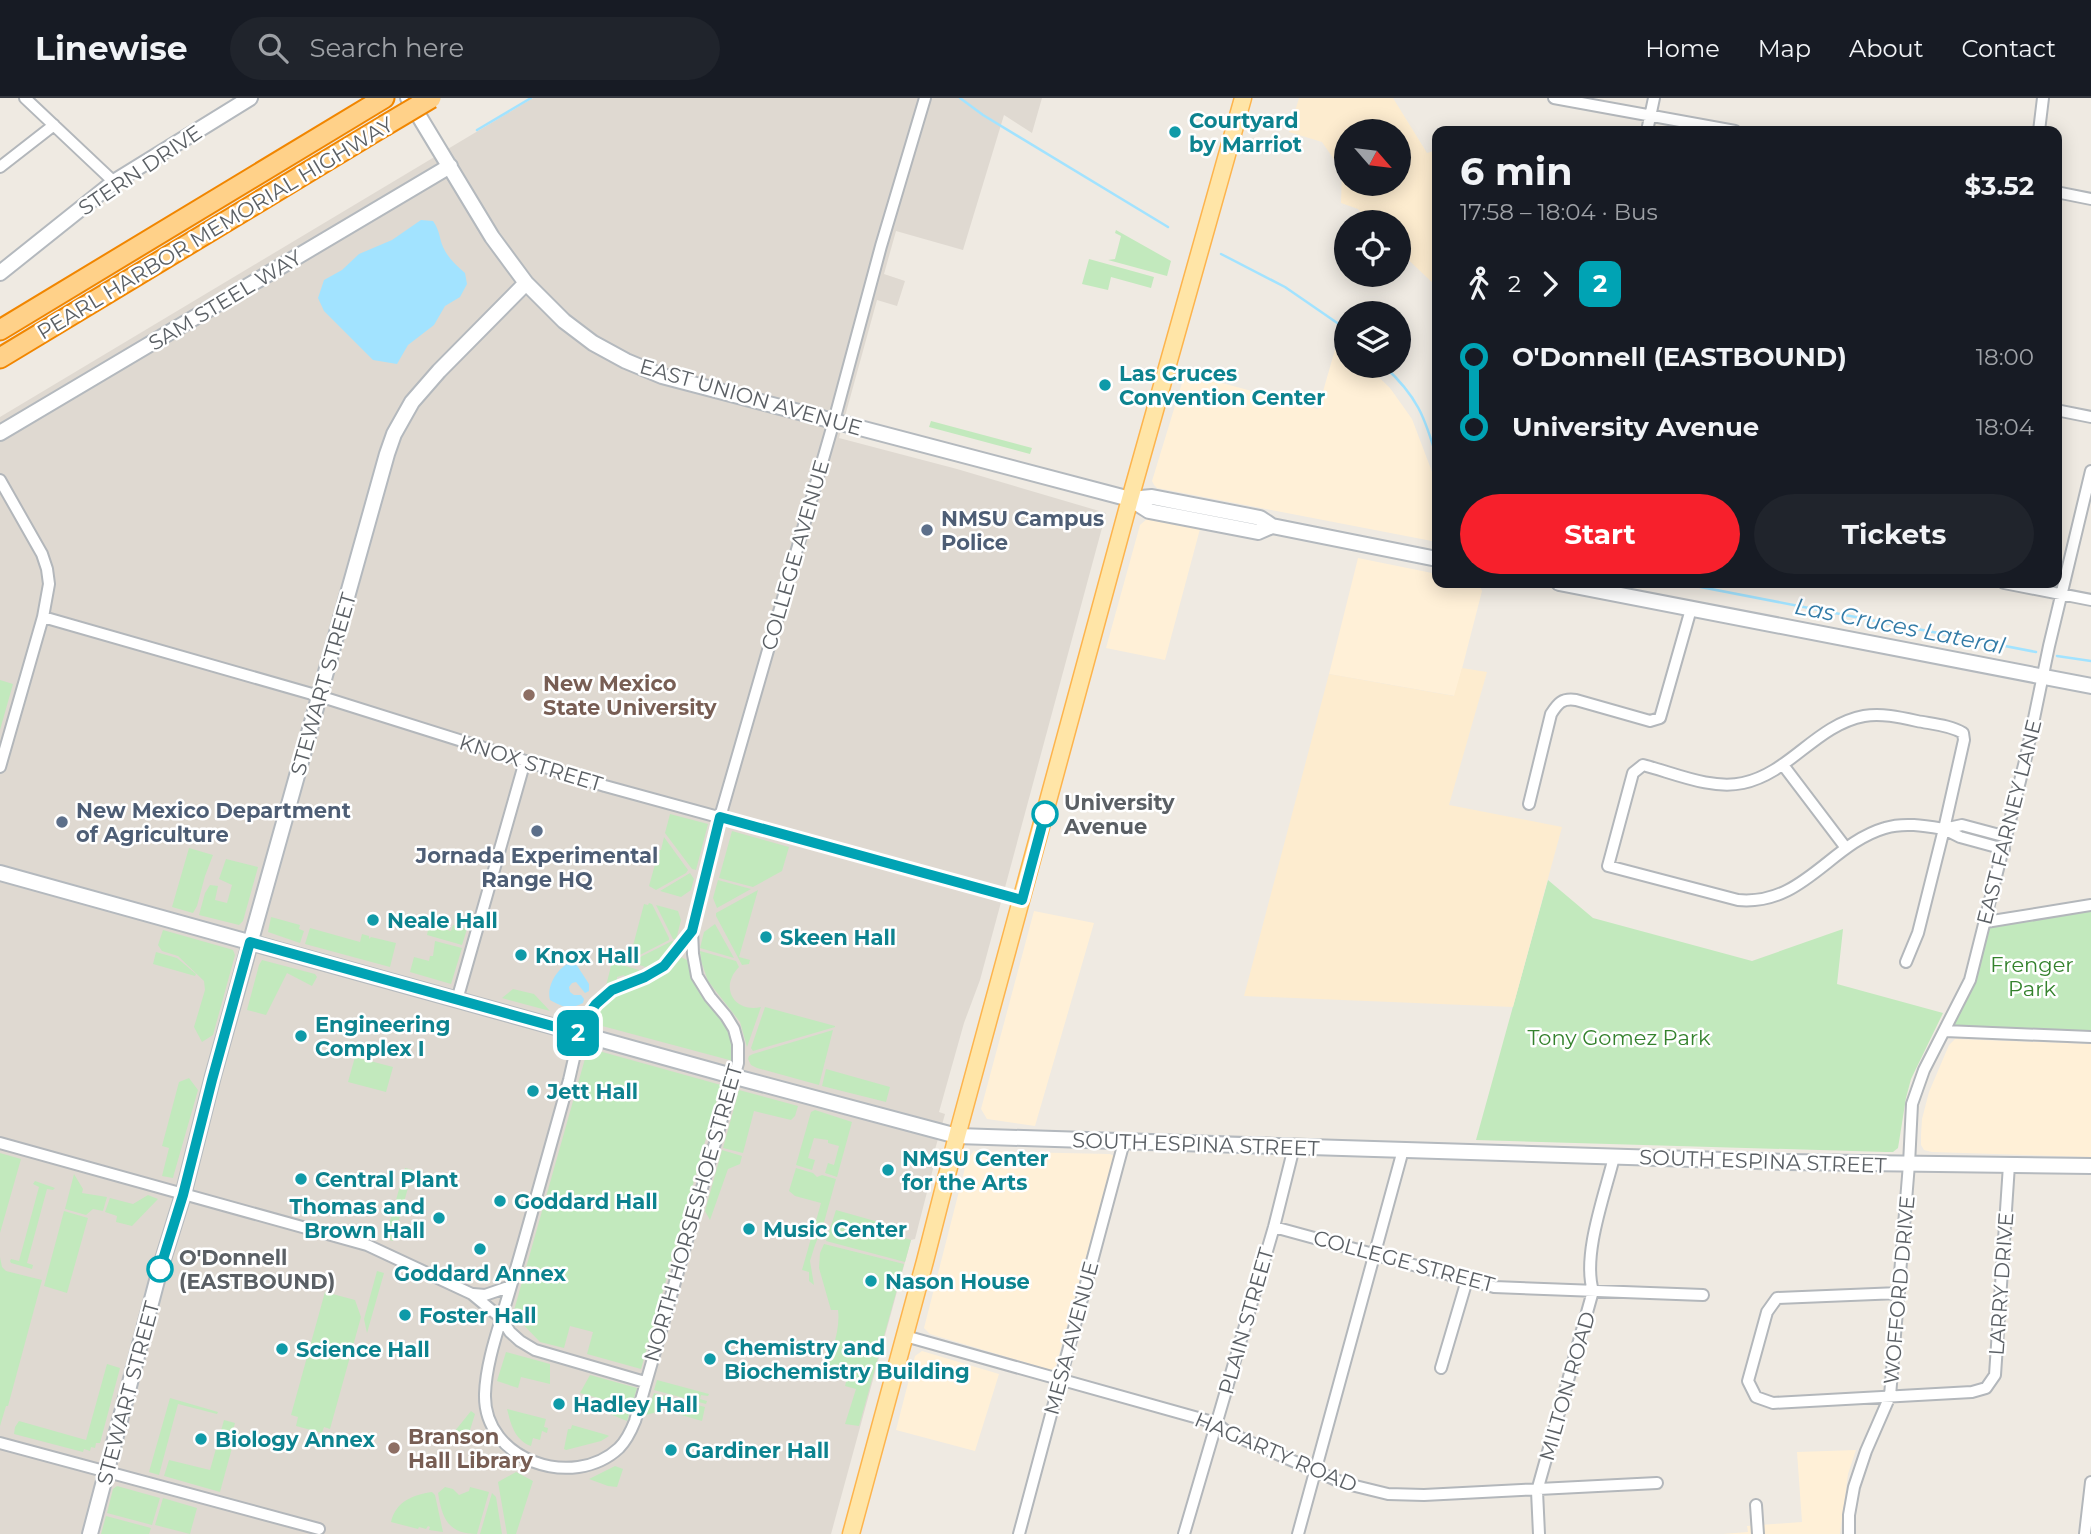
<!DOCTYPE html>
<meta charset="utf-8">
<style>
:root{--surface:#171b24;--page:#20242c;--text:#f1f3f6;--muted:#9ea1a6;--line:#363941;--accent:#f7202c}
body{margin:0;font-family:Montserrat,sans-serif;background:var(--page);color:var(--text);height:100vh;display:flex;flex-direction:column;font-size:26px;white-space:nowrap}
*{box-sizing:border-box;margin:0}
p{font-size:23px;color:var(--muted)}
.icon{flex:none;width:38px;height:38px;fill:none;stroke:currentColor;stroke-width:2;stroke-linecap:round;stroke-linejoin:round}
.map{position:relative;flex:1;overflow:hidden}
.side{position:absolute;left:1432px;top:28px;width:630px;height:462px;display:flex;flex-direction:column;background:var(--surface);border-radius:14px;box-shadow:0 4px 18px #0003}
.side>*{flex:none}
.badge{padding:0 14px;border-radius:10px;font-size:24px;line-height:46px}
.needle{width:46px;rotate:118deg}
.fabs{position:absolute;left:1334px;top:21px;display:grid;gap:14px}
.fabs a{display:grid;place-items:center;width:77px;height:77px;border-radius:50%;background:var(--surface);box-shadow:0 4px 18px #0003;font-size:35px}
.map>.badge{position:absolute;translate:-50% -50%;box-shadow:0 0 0 4px #fff}
.legs{display:flex;align-items:center;gap:10px;height:77px;padding:0 28px;font-size:23px}
.legs p{margin-inline-start:auto}
.head{display:flex;align-items:center;justify-content:space-between;height:119px;padding:0 28px}
h1{font-size:38px;font-weight:700;line-height:52px}
.button{display:flex;gap:14px;margin-top:auto;padding:14px 28px}
.button a{flex:1;height:80px;border-radius:42px;background:var(--accent);color:#fff;font-size:28px;font-weight:700;line-height:80px;text-align:center}
.button a+a{background:var(--page);color:var(--text)}
ul{padding:0 28px;list-style:none}
li{display:flex;align-items:center;gap:24px;height:70px;font-size:26px}
li i{display:grid;place-items:center;width:10px;height:100%;margin:0 9px;background:currentColor}
li i::after{content:'';width:18px;height:18px;margin:-9px;border:5px solid;border-radius:50%;background:var(--surface)}
li p{margin-inline-start:auto}
li:first-child i{background:linear-gradient(#0000 50%,currentColor 0)}
li:last-child i{background:linear-gradient(currentColor 50%,#0000 0)}
header{display:flex;align-items:center;gap:42px;box-sizing:border-box;height:98px;padding:0 35px;background:var(--surface);border-bottom:2px solid var(--line)}
header strong{font-size:33px}
nav{display:flex;gap:38px;margin-inline-start:auto;font-size:24px}
.search{width:490px;height:63px;background:var(--page);display:flex;align-items:center;gap:18px;box-sizing:border-box;padding:0 24px;border-radius:38px;color:var(--muted);font-size:26px}
.map>svg:first-child{display:block}
.commercial{fill:#fff0d7}
.education{fill:#dfd9d1}
.green{fill:#c2e9bd}
.sand{fill:#fdeccf;fill-rule:evenodd}
.water{fill:#a2e3ff}
.lines{fill:none;stroke-linecap:round;stroke-linejoin:round}
.stream{stroke:#a2e3ff;stroke-width:2.5}
.street-casing{stroke:#b3b7bb;stroke-width:14}
.secondary-casing{stroke:#b4b9be;stroke-width:18}
.primary-casing{stroke:#fdb44d;stroke-width:19}
.highway-casing{stroke:#f18600;stroke-width:23}
.street{stroke:#fff;stroke-width:10}
.secondary{stroke:#fff;stroke-width:14}
.primary{stroke:#ffe5a7;stroke-width:16}
.highway{stroke:#ffd189;stroke-width:19}
.highway-bridge-casing{stroke:#f18600;stroke-width:23;stroke-linecap:butt}
.highway-bridge{stroke:#ffd189;stroke-width:19}
.line-1-casing{stroke:#fff;stroke-width:16}
.line-1{stroke:#00a3b4;stroke-width:10}
.culture-dot{fill:#0f9aa8;stroke:#fff;stroke-width:2.5}
.service-dot{fill:#5c6f8a;stroke:#fff;stroke-width:2.5}
.education-dot{fill:#8d6e63;stroke:#fff;stroke-width:2.5}
.stop-1-dot{fill:#fff;stroke:#00a3b4;stroke-width:3.5}
.labels{text-anchor:middle;dominant-baseline:central;stroke-width:5;stroke-linejoin:round;paint-order:stroke}
.culture-label{font-size:21px;font-weight:bold;fill:#0d838f;stroke:#fff;text-anchor:start}
.street-label{font-size:21px;fill:#5b6065;stroke:#fff}
.service-label{font-size:21px;font-weight:bold;fill:#4e5e75;stroke:#fff;text-anchor:start}
.education-label{font-size:21px;font-weight:bold;fill:#785e54;stroke:#fff;text-anchor:start}
.stop-label{font-size:21px;font-weight:bold;fill:#5b6065;stroke:#fff;text-anchor:start}
.park-label{font-size:21px;fill:#34822d;stroke:#fff}
.water-label{font-size:23px;font-style:italic;fill:#327ba7;stroke:#fff}
</style>
<header>
<strong>Linewise</strong>
<div class="search"><svg class="icon" aria-label="search" viewBox="0 0 24 24"><circle cx="10" cy="10" r="6"/><path d="M15 15l6 6"/></svg>Search here</div>
<nav><a>Home</a><a>Map</a><a>About</a><a>Contact</a></nav>
</header>
<div class="map">
<svg width="2091" height="1436" viewBox="0 0 2091 1436">
<rect width="100%" height="100%" fill="#efeae2"/>
<path class="commercial" d="M1338 241 1346 248V268H1367L1390 290 1412 321 1437 387V444L1157 390 1154 387 1152 383 1185 275 1318 311Z
M1148 420 1200 431 1165 562 1106 550 1140 427Z
M1358 460 1437 476V485H1479L1482 493 1455 598 1329 576Z
M1034 813 1094 825 1035 1028 987 1021 981 1011Z
M1955 941 2091 946V1059L1932 1054 1924 1052 1921 1047V1037L1922 1021 1929 994 1949 947Z
M974 1053 1110 1056 1114 1058 1055 1271 1051 1272 930 1236 924 1230 967 1062Z
M922 1253 999 1276 975 1353 896 1332 915 1258Z
M1856 1352 1848 1376 1840 1436H1723L1748 1434 1747 1428 1802 1424 1797 1354Z"/>
<path class="education" d="M533 0H1042L1032 35 1004 17 963 152 896 133 884 176 905 183 897 208 877 202 839 340 957 371 1106 415 980 882 964 925 939 1014 945 1016 934 1055 936 1059 915 1141 911 1142 831 1436H0V319Z"/>
<path class="green" d="M1116 132 1171 163 1167 178 1108 162 1115 161 1121 138 1115 135Z
M1089 161 1154 179 1151 190 1111 179 1108 192 1082 186Z
M931 323 1032 350 1030 356 929 329Z
M0 582 13 586 0 632Z
M670 716 708 726 696 772 692 771 665 735Z
M732 733 789 749 782 773 753 789 719 780Z
M664 739 688 772 686 775 656 792 649 788 659 752H661Z
M189 750 213 757 205 778 197 808 193 815 172 809Z
M226 761 258 769 243 823 239 827 199 817 205 795 210 787 218 788 215 802 227 805 232 787 219 781Z
M690 775 694 781 691 792 681 799 660 793Z
M718 782 751 791 717 810 713 800Z
M1548 782 1593 820 1752 863 1843 831 1837 886 1943 915 1911 981 1906 1000 1898 1050 1893 1054H1886L1476 1042Z
M758 792 739 859 750 862 749 866 742 867 716 818V815Z
M649 805 652 806 669 840V842L636 859H630L644 806 648 807Z
M656 807 678 813 681 822 676 842 673 841Z
M2091 808V939L1945 933 1970 882 1986 824Z
M271 819 300 827 299 831 304 833 300 845 268 834Z
M715 826 734 860 700 850 704 834Z
M429 827 451 833 453 827 467 831 462 847 427 837Z
M310 830 360 844 362 836 369 838V841L371 839 396 845 390 869 305 846Z
M163 832 230 851 233 852 235 857 213 937 202 944 194 929 205 892 204 883 178 858 162 853 158 847Z
M435 843 462 850 451 886 410 874 414 859 429 863 430 858H433Z
M672 843 675 844 668 854 649 870 636 866 638 861 642 858Z
M700 853 736 863 739 869C719 889 734 915 761 909L747 949 740 924 708 883 701 863Z
M156 854 177 860 196 876 195 878 153 866Z
M681 859 687 862C692 873 693 884 700 894 718 923 736 922 733 963L591 925C607 887 626 897 654 881 664 875 671 864 681 859Z
M262 862 315 876 317 879 312 888 287 875 266 917 247 912 259 867Z
M612 864 639 872 641 874 625 879 624 877 617 879V882L606 888Z
M513 891 534 896 550 913 502 900Z
M765 909 835 928V929L753 953 751 950Z
M833 932 819 987 757 970 751 967 748 961 749 958 753 956Z
M588 950 721 987 641 1271 587 1256 593 1234 570 1228 564 1250 540 1244 513 1216Z
M355 959 393 969 386 994 348 984Z
M826 971 890 989 886 1004 822 988Z
M189 980 198 992 174 1076 173 1080 162 1078 169 1050 162 1048 179 984Z
M739 992 798 1008 795 1018 791 1022 754 1013 743 1055 723 1050Z
M815 1012 852 1024 837 1079 825 1075 828 1065 834 1067 839 1048 828 1045V1042L814 1040 808 1060 815 1062 812 1072 796 1067 811 1014Z
M722 1052 742 1058 740 1066 728 1071 710 1122 705 1113Z
M0 1055 21 1061 0 1135Z
M405 1070 413 1072 393 1143 385 1141Z
M796 1070 813 1075 817 1079 822 1077 836 1081 823 1128 815 1147 810 1163 814 1187 809 1183V1174L802 1172 821 1105 795 1098 789 1093Z
M74 1076 83 1091 82 1095 107 1099 103 1113 93 1111 86 1117 65 1111Z
M35 1083 55 1090 53 1092 47 1091 27 1165 33 1167 32 1171 11 1165 10 1163 11 1161 19 1163 39 1089 33 1086Z
M148 1097 158 1101 132 1128 116 1124 117 1118 105 1114 110 1100 133 1106Z
M836 1112 889 1127 899 1138 911 1142 905 1164 826 1143Z
M64 1113 88 1120 67 1195 44 1188Z
M824 1146 904 1166 859 1328 845 1326 856 1291 845 1288 847 1280 831 1275 828 1283 824 1281C829 1259 841 1234 838 1212H831L819 1170 820 1155Z
M0 1159 2 1169 6 1173 42 1182 8 1308H6L0 1328Z
M377 1173 384 1175 367 1235 364 1221Z
M325 1194 355 1202 361 1219 330 1331 324 1329 322 1335 296 1328 298 1319 291 1317Z
M506 1254 550 1266V1286L521 1279 518 1290 497 1283Z
M107 1266 120 1270 100 1345H96L95 1350 91 1349 90 1353 84 1351 83 1354 14 1336 15 1329 19 1323 86 1342Z
M590 1277 637 1290 627 1323 605 1314 608 1303 580 1295Z
M657 1282 709 1296 708 1298 701 1297 700 1301 707 1303 706 1306 654 1292Z
M654 1295 705 1309 702 1323 664 1312 646 1317Z
M170 1300 218 1314 217 1316 178 1306 159 1377 149 1374Z
M507 1311 546 1321 544 1329 548 1330 547 1335 542 1333 540 1342 533 1340 531 1348C515 1342 511 1327 507 1311Z
M471 1313 475 1316 466 1345 451 1341 450 1339Z
M224 1322 235 1325 228 1349 232 1350 220 1394 164 1378 169 1362 210 1372Z
M572 1327 607 1337 609 1338 601 1343 566 1352 564 1351 568 1331H571Z
M615 1368 623 1371 617 1389 608 1388 589 1381Z
M516 1374 533 1383 516 1436H507L498 1384Z
M117 1388 160 1400 152 1427 107 1415 113 1391Z
M445 1389 453 1391 459 1397 469 1393 470 1389 489 1394 477 1436C448 1436 442 1420 438 1395Z
M432 1394 435 1397 443 1434 429 1432 430 1429 428 1428 426 1431 419 1429 418 1431 391 1424C396 1403 413 1397 432 1394Z
M492 1395 496 1399 502 1436H480Z
M163 1400 197 1410 190 1436 155 1427Z
M106 1418 151 1430 149 1436H101Z"/>
<path class="sand" d="M1299 0H1393L1427 55 1437 52V189L1398 152V124H1370L1358 111 1341 105 1342 73 1322 44 1289 34ZM1346 33H1398V86H1346Z
M1462 570 1487 574 1449 707 1562 729 1513 909 1244 898 1329 576 1454 598Z"/>
<path class="water" d="M421 122 433 123C440 133 439 139 443 149 448 160 456 167 465 175L467 186 460 199 445 208 434 227 408 247 397 266 373 262 324 213 318 200 324 182 342 172 359 156 392 142Z
M574 863 589 886V893L585 895 576 884 572 885 569 889 570 894 574 897H581L584 901 583 905C570 912 562 909 550 902 546 887 559 867 574 863Z"/>
<g class="lines">
<path class="stream" d="M960 0 983 17 1168 129
M477 32 531 0
M1221 156 1285 189 1346 231
M1384 268C1417 298 1425 319 1437 361
M1680 485 2036 554
M2057 558 2091 563"/>
<defs>
<path id="street" d="M25 0 114 84
M1554 0 1735 33
M1647 33 1654 0
M2039 33 2043 0
M0 69 54 27
M2056 94 2091 101
M2056 312 2091 319
M0 382 42 456 47 471 49 486 43 519 0 669
M2004 485 2091 502
M43 519 319 598 605 688 1022 802
M1783 667 1846 750
M1529 706 1551 616C1558 605 1562 600 1576 602L1650 623 1660 620 1691 511
M2004 751 1960 739 1944 731 1962 727 2007 739
M1986 824 2091 807
M692 833 664 868 645 879 612 892 596 906 586 920C578 939 574 961 569 982 558 1021 547 1060 536 1100 526 1136 516 1172 505 1208 497 1235 486 1266 485 1296 483 1362 573 1393 619 1350 627 1342 631 1333 635 1323L738 965V946L734 931 726 918 710 899 697 878 693 856 692 833 720 719 834 323 881 148 925 0
M1906 864 1918 835 1944 731 1964 642 1963 635C1950 627 1932 626 1917 623 1899 619 1881 615 1864 618 1816 627 1790 675 1743 685 1711 692 1674 675 1643 667L1633 675 1608 768 1738 802C1803 808 1830 746 1885 730 1904 724 1926 728 1944 731
M457 902 525 663
M1945 933 2091 939
M0 1045 367 1147 472 1196 501 1220 510 1234 520 1243 535 1252 645 1284
M1274 1129 1494 1189 1703 1197
M1899 1195 1777 1200 1767 1214 1748 1283 1756 1299 1773 1305 1972 1294 1986 1290 1995 1277 2009 1067
M473 1196 485 1197 511 1188
M905 1238 1216 1325 1227 1334 1343 1385 1388 1396 1424 1397 1657 1385
M1441 1270 1467 1182
M0 1345 319 1431
M1756 1407 1758 1436
M1019 1436 1124 1044
M1184 1436 1274 1129 1294 1049
M1298 1436 1403 1052
M1539 1436 1537 1393 1593 1193C1582 1157 1605 1096 1614 1059
M1849 1436V1417L1854 1389 1866 1353 1890 1298 1909 1066 1912 1006 1924 972 1970 882 2026 659 2049 548 2091 373
M2085 1436 2091 1384"/>
<path id="secondary" d="M408 0 492 139 526 185 564 223 593 245 626 263 662 278 1130 401 1149 413 1258 434 1272 428
M0 175 114 84 250 0
M0 335 450 68
M1130 401 1152 399 1260 420 1272 428 1437 461
M1559 485 2091 588
M0 775 743 981 957 1038 1786 1064 2091 1068
M90 1436 160 1171 183 1097 213 978 387 356 394 336 412 304 439 273 526 185"/>
<path id="primary" d="M851 1436 925 1163 957 1038 1130 401 1243 0"/>
<path id="highway" d="M0 232 384 0
M0 260 384 28"/>
</defs>
<use href="#street" class="street-casing"/>
<use href="#secondary" class="secondary-casing"/>
<use href="#primary" class="primary-casing"/>
<use href="#highway" class="highway-casing"/>
<use href="#street" class="street"/>
<use href="#secondary" class="secondary"/>
<use href="#primary" class="primary"/>
<use href="#highway" class="highway"/>
<defs>
<path id="highway-bridge" d="M384 28 431 0"/>
</defs>
<use href="#highway-bridge" class="highway-bridge-casing"/>
<use href="#highway-bridge" class="highway-bridge"/>
</g>
<g class="lines">
<defs>
<path id="line-1" d="M160 1171 183 1097 212 982 250 844 581 936 586 920 596 906 612 892 645 879 664 868 692 833 720 719 1022 802 1045 716"/>
</defs>
<use href="#line-1" class="line-1-casing"/>
<use href="#line-1" class="line-1"/>
</g>
<g class="culture-dot">
<circle cx="1175" cy="34" r="7"/>
<circle cx="1105" cy="287" r="7"/>
<circle cx="373" cy="822" r="7"/>
<circle cx="766" cy="839" r="7"/>
<circle cx="521" cy="857" r="7"/>
<circle cx="301" cy="938" r="7"/>
<circle cx="533" cy="993" r="7"/>
<circle cx="888" cy="1072" r="7"/>
<circle cx="301" cy="1081" r="7"/>
<circle cx="500" cy="1103" r="7"/>
<circle cx="439" cy="1120" r="7"/>
<circle cx="749" cy="1131" r="7"/>
<circle cx="480" cy="1151" r="7"/>
<circle cx="871" cy="1183" r="7"/>
<circle cx="405" cy="1217" r="7"/>
<circle cx="282" cy="1251" r="7"/>
<circle cx="710" cy="1261" r="7"/>
<circle cx="559" cy="1306" r="7"/>
<circle cx="201" cy="1341" r="7"/>
<circle cx="671" cy="1352" r="7"/>
</g>
<g class="service-dot">
<circle cx="927" cy="432" r="7"/>
<circle cx="62" cy="724" r="7"/>
<circle cx="537" cy="733" r="7"/>
</g>
<g class="education-dot">
<circle cx="529" cy="597" r="7"/>
<circle cx="394" cy="1350" r="7"/>
</g>
<g class="stop-1-dot">
<circle cx="1045" cy="716" r="12"/>
<circle cx="160" cy="1171" r="12"/>
</g>
<g class="labels">
<g class="culture-label">
<text x="1189" y="22">Courtyard<tspan x="1189" dy="24">by Marriot</tspan></text>
<text x="1119" y="275">Las Cruces<tspan x="1119" dy="24">Convention Center</tspan></text>
<text x="387" y="822">Neale Hall</text>
<text x="780" y="839">Skeen Hall</text>
<text x="535" y="857">Knox Hall</text>
<text x="315" y="926">Engineering<tspan x="315" dy="24">Complex I</tspan></text>
<text x="547" y="993">Jett Hall</text>
<text x="902" y="1060">NMSU Center<tspan x="902" dy="24">for the Arts</tspan></text>
<text x="315" y="1081">Central Plant</text>
<text x="514" y="1103">Goddard Hall</text>
<text x="425" y="1108" text-anchor="end">Thomas and<tspan x="425" dy="24">Brown Hall</tspan></text>
<text x="763" y="1131">Music Center</text>
<text x="480" y="1175" text-anchor="middle">Goddard Annex</text>
<text x="885" y="1183">Nason House</text>
<text x="419" y="1217">Foster Hall</text>
<text x="724" y="1249">Chemistry and<tspan x="724" dy="24">Biochemistry Building</tspan></text>
<text x="296" y="1251">Science Hall</text>
<text x="573" y="1306">Hadley Hall</text>
<text x="215" y="1341">Biology Annex</text>
<text x="685" y="1352">Gardiner Hall</text>
</g>
<g class="street-label">
<text transform="translate(140 72) rotate(-34)">STERN DRIVE</text>
<text transform="translate(215 130) rotate(-31)">PEARL HARBOR MEMORIAL HIGHWAY</text>
<text transform="translate(225 202) rotate(-31)">SAM STEEL WAY</text>
<text transform="translate(751 299) rotate(16)">EAST UNION AVENUE</text>
<text transform="translate(795 457) rotate(-74)">COLLEGE AVENUE</text>
<text transform="translate(323 586) rotate(-74)">STEWART STREET</text>
<text transform="translate(531 665) rotate(17)">KNOX STREET</text>
<text transform="translate(2009 724) rotate(-76)">EAST FARNEY LANE</text>
<text transform="translate(1196 1046) rotate(2)">SOUTH ESPINA STREET</text>
<text transform="translate(1763 1063) rotate(2)">SOUTH ESPINA STREET</text>
<text transform="translate(693 1115) rotate(-74)">NORTH HORSESHOE STREET</text>
<text transform="translate(1404 1163) rotate(15)">COLLEGE STREET</text>
<text transform="translate(2001 1186) rotate(-86)">LARRY DRIVE</text>
<text transform="translate(1899 1192) rotate(-85)">WOFFORD DRIVE</text>
<text transform="translate(1246 1223) rotate(-74)">PLAIN STREET</text>
<text transform="translate(1071 1240) rotate(-75)">MESA AVENUE</text>
<text transform="translate(1567 1288) rotate(-74)">MILTON ROAD</text>
<text transform="translate(128 1295) rotate(-75)">STEWART STREET</text>
<text transform="translate(1276 1354) rotate(23)">HAGARTY ROAD</text>
</g>
<g class="service-label">
<text x="941" y="420">NMSU Campus<tspan x="941" dy="24">Police</tspan></text>
<text x="76" y="712">New Mexico Department<tspan x="76" dy="24">of Agriculture</tspan></text>
<text x="537" y="757" text-anchor="middle">Jornada Experimental<tspan x="537" dy="24">Range HQ</tspan></text>
</g>
<g class="education-label">
<text x="543" y="585">New Mexico<tspan x="543" dy="24">State University</tspan></text>
<text x="408" y="1338">Branson<tspan x="408" dy="24">Hall Library</tspan></text>
</g>
<g class="stop-label">
<text x="1064" y="704">University<tspan x="1064" dy="24">Avenue</tspan></text>
<text x="179" y="1159">O'Donnell<tspan x="179" dy="24">(EASTBOUND)</tspan></text>
</g>
<g class="park-label">
<text x="2032" y="866">Frenger<tspan x="2032" dy="24">Park</tspan></text>
<text x="1619" y="939">Tony Gomez Park</text>
</g>
<g class="water-label">
<text transform="translate(1900 528) rotate(11)">Las Cruces Lateral</text>
</g>
</g>
</svg>
<div class="fabs">
<a><svg class="needle" viewBox="-14 -14 28 28"><path d="M0-13l5 13h-10z" fill="#e53935"/><path d="M0 13l5-13h-10z" fill="#9ea1a6"/></svg></a>
<a><svg class="icon" aria-label="locate" viewBox="0 0 24 24"><circle cx="12" cy="12" r="6"/><path d="M12 2v4M12 18v4M2 12h4M18 12h4"/></svg></a>
<a><svg class="icon" aria-label="layers" viewBox="0 0 24 24"><path d="M12 4l9 5-9 5-9-5zM3 14l9 5 9-5"/></svg></a>
</div>
<b class="badge" style="left:578px;top:935px;background:#00a3b4;color:#fff">2</b>
<section class="side">
<div class="head"><div><h1>6 min</h1><p>17:58 – 18:04 · Bus</p></div><b>$3.52</b></div>
<div class="legs"><svg class="icon" aria-label="walk" viewBox="0 0 24 24"><circle cx="13" cy="4" r="2"/><path d="M13 8l-2 6 4 7M11 14l-3 7M7 12l3-4h3l4 4"/></svg>2<svg class="icon" aria-label="forward" viewBox="0 0 24 24"><path d="M9 5l7 7-7 7"/></svg><b class="badge" style="background:#00a3b4;color:#fff">2</b></div>
<ul>
<li><i style="color:#00a3b4"></i><b>O'Donnell (EASTBOUND)</b><p>18:00</p></li>
<li><i style="color:#00a3b4"></i><b>University Avenue</b><p>18:04</p></li>
</ul>
<div class="button"><a>Start</a><a>Tickets</a></div>
</section>
</div>
